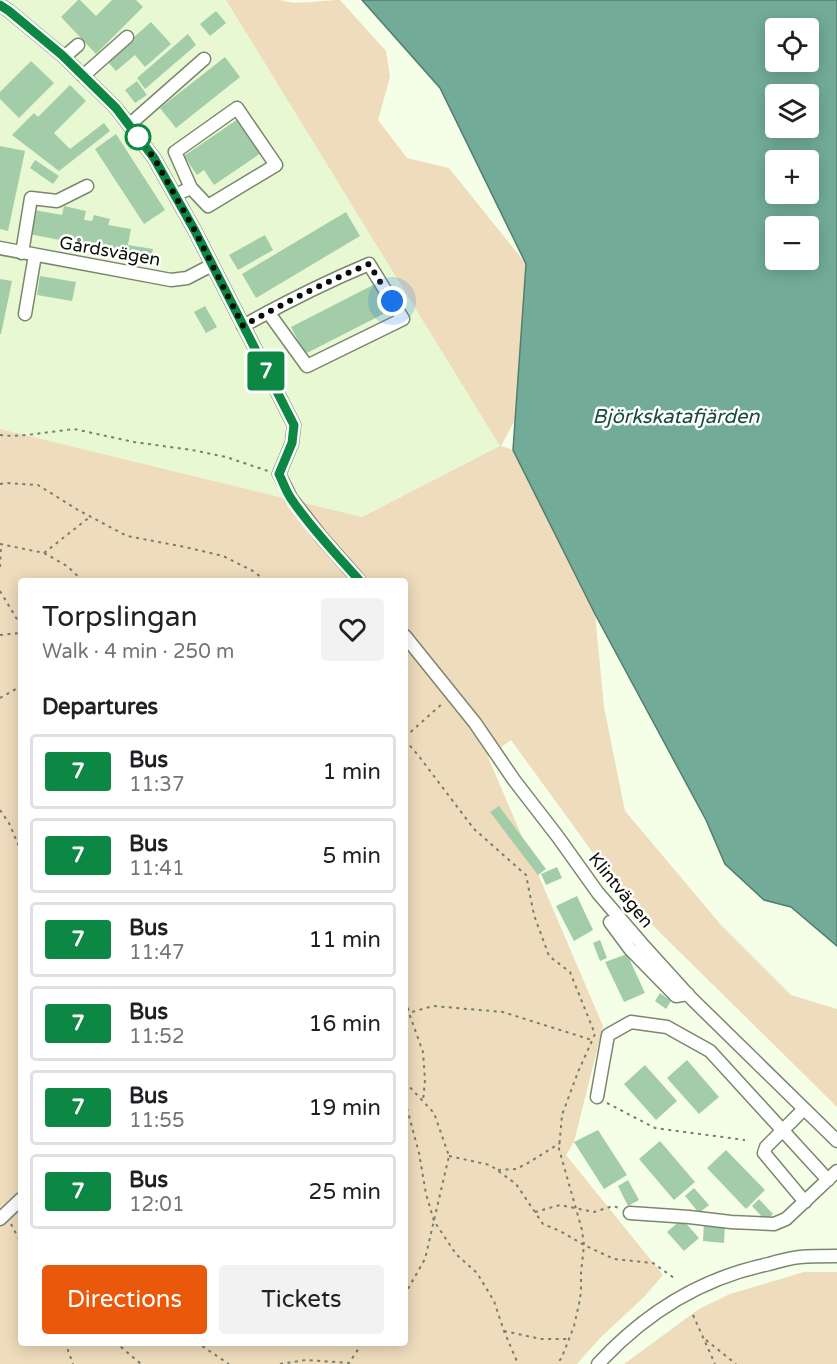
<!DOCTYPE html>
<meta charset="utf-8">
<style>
:root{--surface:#fff;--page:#f2f2f2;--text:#202124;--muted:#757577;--line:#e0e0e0;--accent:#ea580c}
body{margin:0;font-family:"Varela Round",sans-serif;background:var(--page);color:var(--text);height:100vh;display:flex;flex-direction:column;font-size:22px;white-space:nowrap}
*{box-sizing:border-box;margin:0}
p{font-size:20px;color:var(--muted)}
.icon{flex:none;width:33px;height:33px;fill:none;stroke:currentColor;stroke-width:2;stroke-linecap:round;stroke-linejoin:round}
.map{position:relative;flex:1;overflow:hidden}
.panel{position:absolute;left:18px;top:578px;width:390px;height:768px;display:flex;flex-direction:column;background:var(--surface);border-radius:6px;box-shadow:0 3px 15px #0003}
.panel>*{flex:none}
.badge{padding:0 12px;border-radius:4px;font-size:21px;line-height:39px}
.tools{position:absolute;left:765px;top:18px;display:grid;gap:12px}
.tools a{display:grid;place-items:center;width:54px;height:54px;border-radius:6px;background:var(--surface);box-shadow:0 3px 15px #0003;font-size:30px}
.you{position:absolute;width:30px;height:30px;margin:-15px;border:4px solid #fff;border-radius:50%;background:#1a73e8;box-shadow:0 0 0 9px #1a73e833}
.map>.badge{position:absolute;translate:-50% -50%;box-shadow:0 0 0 3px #fff}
h2{padding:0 24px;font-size:22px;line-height:54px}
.round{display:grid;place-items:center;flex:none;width:63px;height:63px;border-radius:6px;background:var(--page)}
.overview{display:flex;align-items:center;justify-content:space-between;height:102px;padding:0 24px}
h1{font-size:28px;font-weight:600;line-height:45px}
.primary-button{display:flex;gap:12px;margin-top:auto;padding:12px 24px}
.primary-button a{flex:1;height:69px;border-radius:6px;background:var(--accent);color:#fff;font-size:24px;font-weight:600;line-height:69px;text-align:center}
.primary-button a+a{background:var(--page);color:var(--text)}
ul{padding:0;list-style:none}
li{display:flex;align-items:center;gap:18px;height:75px;margin:0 12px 9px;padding:0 12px;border:3px solid var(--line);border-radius:6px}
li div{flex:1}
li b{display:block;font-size:22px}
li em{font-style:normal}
li .badge{min-width:66px;font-weight:700;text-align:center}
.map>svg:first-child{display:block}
.built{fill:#e8f8d3}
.green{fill:#eedcbc;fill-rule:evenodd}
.water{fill:#72ac99;stroke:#537d6d;stroke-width:1.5;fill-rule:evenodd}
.building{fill:#a2cda8}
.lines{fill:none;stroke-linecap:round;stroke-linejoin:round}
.minor-casing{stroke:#7b876c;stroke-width:15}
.path{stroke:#777e6e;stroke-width:2;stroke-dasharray:3 4.5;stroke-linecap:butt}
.minor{stroke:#fff;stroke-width:12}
.line-casing{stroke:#fff;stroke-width:14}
.line{stroke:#0c8844;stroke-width:9}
.walk{stroke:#0b0f06;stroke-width:6;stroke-dasharray:0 10.8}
.stop-dot{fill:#fff;stroke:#0c8844;stroke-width:3}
.labels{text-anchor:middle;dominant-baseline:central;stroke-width:5;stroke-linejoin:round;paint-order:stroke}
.street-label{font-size:18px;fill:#0b0f06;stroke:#fff}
.water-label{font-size:20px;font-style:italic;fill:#194b3d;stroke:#fff}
</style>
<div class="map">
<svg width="837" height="1364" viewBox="0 0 837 1364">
<rect width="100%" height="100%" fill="#f5ffe7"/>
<path class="built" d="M0 0H226L501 446 362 517 0 429Z"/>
<path class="green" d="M226 0H281C292 6 325 0 340 0L386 51 390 77 378 120 407 158 449 168 526 264 515 420 501 446 513 450 595 614 604 707 625 811 721 925 791 995 837 1009V1107L628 901 511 740 488 757 603 1026 574 1142 566 1155 663 1275 644 1297 600 1338 577 1364H0V429L362 517 500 446ZM21 580H405V1342H21Z
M804 1272H837V1364H624L699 1309 730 1294Z"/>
<path class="water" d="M362 0H837V946L791 907 764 900 725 864 706 820 595 614 513 450 526 264 440 88ZM776 28H808V62H776ZM776 94H808V128H776ZM776 160H808V194H776ZM776 226H808V260H776Z"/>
<path class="building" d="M78 0H80L96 16 112 0H136L143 7 96 54 61 17Z
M216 11 226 23 210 36 200 24Z
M151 22 171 44 145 67 135 55 116 71 107 61Z
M188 34 196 45 145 89 137 78Z
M225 57 240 77 176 128 160 108Z
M31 61 54 83 19 118 0 99V92Z
M137 81 147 95 135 103 125 90Z
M70 85 86 101 54 133 70 149 104 123 110 131 59 171 12 135 34 113 38 117Z
M238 119 261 153 214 185 204 170 197 175 184 156Z
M116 134 165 210 144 224 95 149Z
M0 146 25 151 8 231 0 229Z
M35 160 59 176 53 184 30 168Z
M64 206 86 211 84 220 92 221 94 215 110 219 108 225 131 229 128 245 153 249 150 262 126 258 127 253 29 234 34 210 62 215Z
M346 212 360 236 256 298 242 274Z
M265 235 273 250 238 270 229 255Z
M40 276 76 282 72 301 37 295Z
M0 279 12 281 1 334H0Z
M377 283 391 310 305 354 291 327Z
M205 306 217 327 206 333 194 312Z
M499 806 546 869 538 875 490 812Z
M557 867 562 878 546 885 541 874Z
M577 896 593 930 574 941 556 906Z
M600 940 607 958 600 961 593 943Z
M627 954 645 993 624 1002 605 962Z
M660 993 671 1001 666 1009 655 1001Z
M687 1060 719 1097 699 1114 667 1078Z
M645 1065 677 1101 656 1120 624 1084Z
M598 1130 627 1175 604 1189 574 1142Z
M660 1141 695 1182 674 1200 639 1159Z
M726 1150 765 1190 746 1209 707 1168Z
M628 1180 639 1200 628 1206 618 1186Z
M694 1188 709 1205 699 1213 685 1196Z
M759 1199 773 1214 766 1221 752 1206Z
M682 1219 699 1238 684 1251 667 1232Z
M704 1222 725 1224 724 1243 703 1241Z"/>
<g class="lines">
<defs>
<path id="minor" d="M0 5 9 11 62 55 116 108 154 158 195 231 294 425 292 443 279 474 291 498 322 538 359 580
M64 57 78 45
M83 76 127 37
M129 125 204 59
M175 195 191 188 175 152 237 108 276 165 208 206 191 188
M0 248 171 280 187 278 212 265
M22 253 31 198 57 201 87 186
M25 314 35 255
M243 326C284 303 326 282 369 264L403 319 307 366 268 312
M405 636 475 723 514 780 558 837 598 893 642 944 690 997 837 1141
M610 922 630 949 676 996 688 994
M597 1097 608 1035 631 1022 667 1027 710 1051 828 1180
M804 1109 766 1147 764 1153 805 1202
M630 1213 689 1217 731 1222 774 1224 786 1219 837 1171
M0 1219 21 1199
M598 1364C645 1313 701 1278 769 1264 779 1261 790 1258 800 1257 812 1256 825 1256 837 1256"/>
</defs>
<use href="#minor" class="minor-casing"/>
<path class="path" d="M0 435 12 436 27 435 74 429 134 442 192 450 226 457 268 471
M0 484 7 483 38 485 78 510 127 536 185 547 223 556 255 572 264 580
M0 544 44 553 67 566 82 580
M44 553 91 516
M0 567 1 544
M0 591 21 626
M0 635 21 633
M0 698 21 686
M405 737 444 702
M405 740 418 755 474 829 526 875 534 915 549 956 570 972 595 1034 578 1072 562 1115 559 1149 582 1230 584 1245 581 1273V1292L579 1304 574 1326 562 1357 557 1364
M0 810 9 823 21 851
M405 993 409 1013 423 1052 425 1080 423 1101
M405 1014 433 1006 503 1012 592 1040
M405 1082 434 1113 449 1156 425 1259 405 1294
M405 1101 419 1153 426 1194 434 1221 456 1254 477 1273 494 1301 504 1331 518 1364
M607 1103 655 1128 745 1140
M449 1156 490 1165 516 1184 543 1224 560 1231 584 1245 614 1259 653 1263 674 1278
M498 1170 516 1169 528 1163 560 1143
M535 1212 560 1205 594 1212 613 1206 619 1208
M11 1224 21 1243
M693 1315 715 1364
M504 1331 541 1339H569
M706 1340 736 1364
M65 1342 73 1364
M115 1342 141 1364
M196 1342 229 1364
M280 1364 306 1360 349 1363 363 1342"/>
<use href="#minor" class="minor"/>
</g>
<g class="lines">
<defs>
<path id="line" d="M0 5 9 11 62 55 116 108 154 158 195 231 294 425 292 443 279 474C283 482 286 492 292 500 311 528 336 554 359 580"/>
</defs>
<use href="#line" class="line-casing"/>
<use href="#line" class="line"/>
<path class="walk" d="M138 137 154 158 195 231 243 326C284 303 326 282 369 264L392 301"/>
</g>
<circle class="stop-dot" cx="138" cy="137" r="12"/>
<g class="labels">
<g class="street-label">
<text transform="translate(110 251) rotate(10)">Gårdsvägen</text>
<text transform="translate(621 890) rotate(51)">Klintvägen</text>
</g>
<g class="water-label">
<text x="676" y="417">Björkskatafjärden</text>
</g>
</g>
</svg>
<div class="tools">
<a><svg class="icon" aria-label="locate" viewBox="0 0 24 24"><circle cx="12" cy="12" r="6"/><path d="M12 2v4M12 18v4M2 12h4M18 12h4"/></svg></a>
<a><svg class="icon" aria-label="layers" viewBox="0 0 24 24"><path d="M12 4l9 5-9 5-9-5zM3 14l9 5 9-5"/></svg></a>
<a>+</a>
<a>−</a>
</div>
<div class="you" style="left:392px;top:301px"></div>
<b class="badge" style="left:266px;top:371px;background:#0c8844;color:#fff">7</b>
<section class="panel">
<div class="overview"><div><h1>Torpslingan</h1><p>Walk · 4 min · 250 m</p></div><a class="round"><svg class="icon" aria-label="heart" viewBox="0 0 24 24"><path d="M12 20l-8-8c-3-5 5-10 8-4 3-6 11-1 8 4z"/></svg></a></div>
<h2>Departures</h2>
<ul>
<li><span class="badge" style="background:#0c8844;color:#fff">7</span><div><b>Bus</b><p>11:37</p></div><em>1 min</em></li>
<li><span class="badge" style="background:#0c8844;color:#fff">7</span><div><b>Bus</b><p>11:41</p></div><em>5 min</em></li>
<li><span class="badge" style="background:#0c8844;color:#fff">7</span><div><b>Bus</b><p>11:47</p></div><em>11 min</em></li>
<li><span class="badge" style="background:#0c8844;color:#fff">7</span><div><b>Bus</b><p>11:52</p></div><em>16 min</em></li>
<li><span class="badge" style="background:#0c8844;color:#fff">7</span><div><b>Bus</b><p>11:55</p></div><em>19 min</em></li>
<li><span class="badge" style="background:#0c8844;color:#fff">7</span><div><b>Bus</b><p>12:01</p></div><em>25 min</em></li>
</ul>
<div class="primary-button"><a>Directions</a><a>Tickets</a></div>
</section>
</div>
